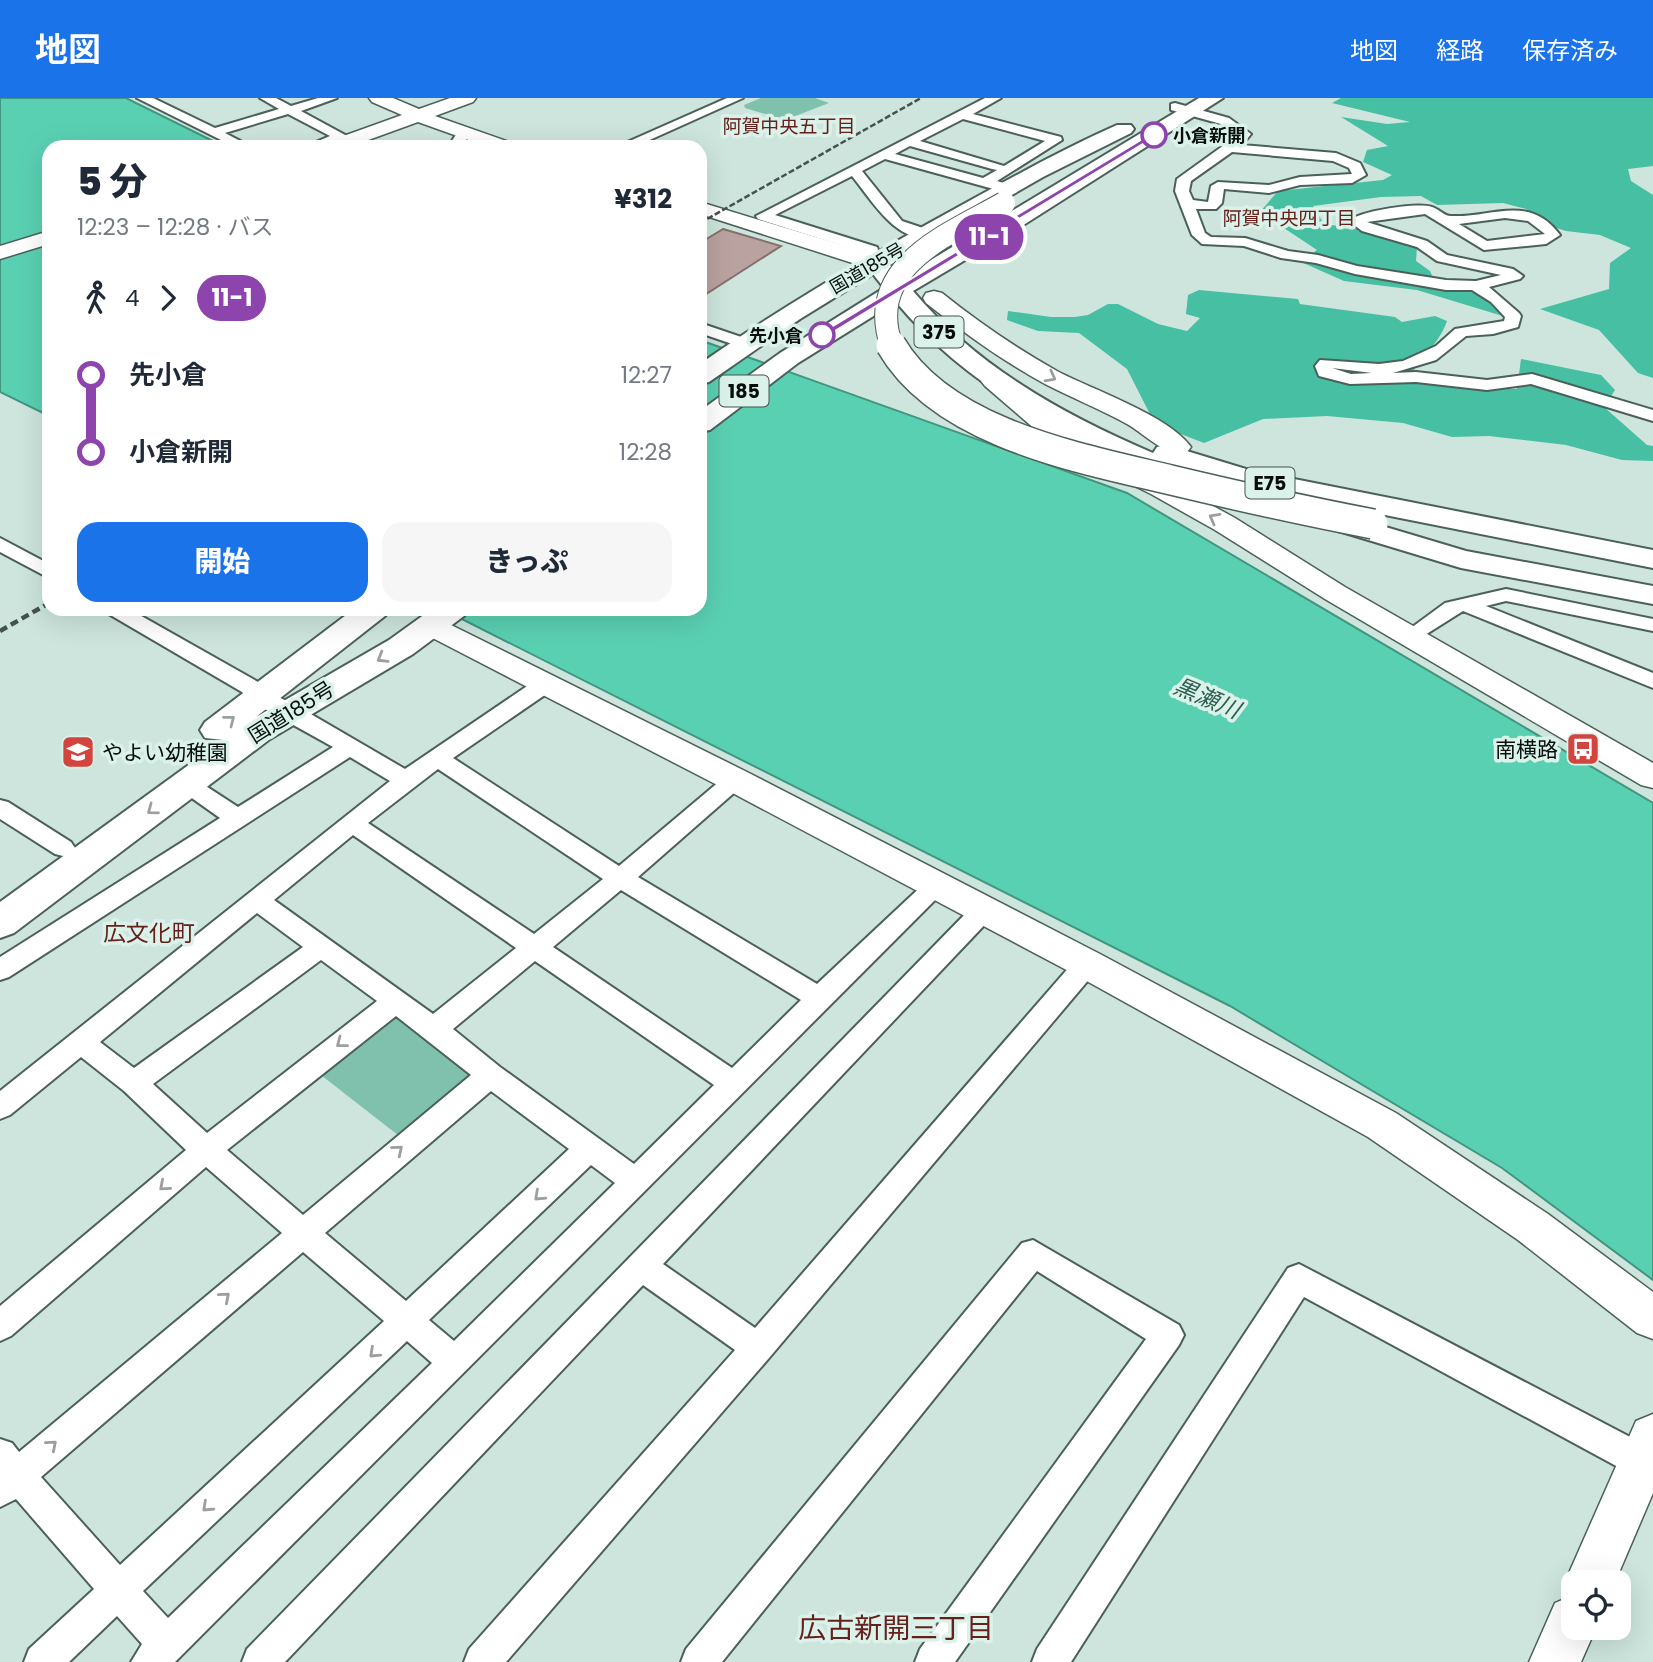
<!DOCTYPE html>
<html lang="ja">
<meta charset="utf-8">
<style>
:root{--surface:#fff;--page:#f6f6f7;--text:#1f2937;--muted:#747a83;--accent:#1a73e8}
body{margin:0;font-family:Poppins,"Noto Sans JP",sans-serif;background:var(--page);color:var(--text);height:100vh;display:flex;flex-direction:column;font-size:26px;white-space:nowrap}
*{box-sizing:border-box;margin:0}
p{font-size:23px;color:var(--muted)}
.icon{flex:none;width:38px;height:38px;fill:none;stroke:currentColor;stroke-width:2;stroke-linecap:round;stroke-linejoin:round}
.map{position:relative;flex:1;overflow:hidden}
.panel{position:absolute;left:42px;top:42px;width:665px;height:476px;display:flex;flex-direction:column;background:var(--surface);border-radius:21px;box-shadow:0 7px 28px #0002}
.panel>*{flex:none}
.badge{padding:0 14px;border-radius:23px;font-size:24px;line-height:46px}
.controls{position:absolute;left:1561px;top:1472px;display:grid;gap:14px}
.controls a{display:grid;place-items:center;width:70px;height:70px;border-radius:14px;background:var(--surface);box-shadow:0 7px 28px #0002;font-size:35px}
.map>.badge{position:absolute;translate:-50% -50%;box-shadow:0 0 0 4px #fff}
.legs{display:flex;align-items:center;gap:10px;height:77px;padding:0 35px;font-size:23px}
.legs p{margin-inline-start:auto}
.headline{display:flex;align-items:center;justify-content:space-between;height:119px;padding:0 35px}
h1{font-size:38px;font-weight:800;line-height:52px}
.action{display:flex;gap:14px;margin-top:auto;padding:14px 35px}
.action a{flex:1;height:80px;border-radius:21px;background:var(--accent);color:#fff;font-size:28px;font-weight:800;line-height:80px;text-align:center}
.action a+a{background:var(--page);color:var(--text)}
ul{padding:0 35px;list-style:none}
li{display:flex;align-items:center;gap:24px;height:77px;font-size:26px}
li i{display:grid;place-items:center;width:10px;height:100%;margin:0 9px;background:currentColor}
li i::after{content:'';width:18px;height:18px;margin:-9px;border:5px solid;border-radius:50%;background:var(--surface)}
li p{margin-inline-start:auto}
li:first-child i{background:linear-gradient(#0000 50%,currentColor 0)}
li:last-child i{background:linear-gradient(currentColor 50%,#0000 0)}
header{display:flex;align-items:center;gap:42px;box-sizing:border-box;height:98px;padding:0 35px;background:var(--accent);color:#fff}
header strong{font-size:33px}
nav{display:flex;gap:38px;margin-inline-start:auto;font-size:24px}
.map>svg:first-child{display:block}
.green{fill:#80c1ae}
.forest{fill:#46bfa2}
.water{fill:#5ad0b2;stroke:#419680;stroke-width:2}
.building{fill:#b9a29f;stroke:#856f6d;stroke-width:2}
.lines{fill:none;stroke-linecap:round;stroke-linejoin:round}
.street-casing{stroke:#4b6059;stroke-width:4}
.secondary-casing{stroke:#4b6059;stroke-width:3}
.highway-casing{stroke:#4b6059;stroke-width:4}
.street{fill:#fff;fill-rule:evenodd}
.secondary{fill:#fff;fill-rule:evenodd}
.highway{fill:#fff;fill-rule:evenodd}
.rail-far1{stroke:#45514d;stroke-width:2.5;stroke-dasharray:6 2.5;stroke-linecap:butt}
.rail{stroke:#45514d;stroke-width:4.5;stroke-dasharray:8 4.5;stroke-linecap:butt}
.highway-bridge-far1-casing{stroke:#4b6059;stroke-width:24;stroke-linecap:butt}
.highway-bridge-casing{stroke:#4b6059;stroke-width:32;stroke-linecap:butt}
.highway-bridge-far1{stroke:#fff;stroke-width:22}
.highway-bridge{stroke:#fff;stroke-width:29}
.oneway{stroke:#9c9f9e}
.line-1{fill:#8e44ad;stroke:#fff;stroke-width:2}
.stop-1-dot{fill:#fff;stroke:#8e44ad;stroke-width:3.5}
.labels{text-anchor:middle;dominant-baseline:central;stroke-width:7;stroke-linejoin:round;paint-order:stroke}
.far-stop-label{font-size:18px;font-weight:bold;fill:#070e0c;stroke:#daf2ea;text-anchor:start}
.far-street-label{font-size:18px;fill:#070e0c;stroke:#daf2ea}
.far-neighbourhood-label{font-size:19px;fill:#66211d;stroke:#daf2ea}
.shield{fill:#daf2ea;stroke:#46524f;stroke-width:2}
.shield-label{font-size:19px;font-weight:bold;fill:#070e0c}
.street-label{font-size:21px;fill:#070e0c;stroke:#daf2ea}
.poi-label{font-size:21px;fill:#070e0c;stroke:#daf2ea;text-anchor:end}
.water-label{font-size:23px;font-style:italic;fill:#2d5e51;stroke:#daf2ea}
.neighbourhood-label{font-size:23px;fill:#66211d;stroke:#daf2ea}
.near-neighbourhood-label{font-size:28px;fill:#66211d;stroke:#daf2ea}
</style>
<header>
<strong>地図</strong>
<nav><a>地図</a><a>経路</a><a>保存済み</a></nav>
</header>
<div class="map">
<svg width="1653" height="1564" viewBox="0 0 1653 1564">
<rect width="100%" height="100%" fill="#cde5dd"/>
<path class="green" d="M761 0H815L829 5 785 22 745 10 744 7Z
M398 917 472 973V982L403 1041 317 974 386 918Z"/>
<path class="forest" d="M1341 0H1653V68L1628 71 1631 83 1653 97V280L1638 275 1599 232 1540 211 1609 191 1610 165 1631 150 1600 137 1566 133 1550 128 1526 111 1503 105 1437 107 1421 98 1381 99 1313 108 1322 123 1330 127 1351 129 1417 149 1416 163 1430 173 1434 182C1462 190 1489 195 1506 219L1417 192 1344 183 1301 164 1317 152 1260 114 1278 93 1383 82 1392 77 1363 64 1367 52 1388 48 1341 19 1387 26 1410 24 1332 5Z
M1199 192 1298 201 1300 206 1395 219 1402 224 1435 218 1447 223C1438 249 1417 261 1407 285L1517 291 1521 261 1601 277 1615 292 1604 309 1647 347 1653 348V363L1622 362 1566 347 1489 338 1452 339 1403 325 1327 318 1263 321 1204 345 1155 326 1127 271 1079 235 1038 233 1007 222 1008 213 1051 219H1075L1088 217 1108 206H1118L1158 226 1187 233 1200 220 1186 216 1188 197Z"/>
<path class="water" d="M0 0H126L225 49H49V318L0 294Z
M700 242 1127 395 1653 705V1182L1502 1070 1230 908 442 511H700Z"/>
<path class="building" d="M723 131 781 148 700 200V145Z"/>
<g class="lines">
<defs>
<path id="street" d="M137 0H153L215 30 279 11 260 0H276L291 8 318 0H337L301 13 347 38 323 49H304L330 38 288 16 225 35 252 49H235Z
M727 0H743L634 49H616Z
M985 0H1001L973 16 1061 39 1062 42 997 83 1007 86V92H997L885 61 862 73 902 123 932 133 934 136 932 139C897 147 871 101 852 78L775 117 877 149 883 165 881 168H871L865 155 758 121 756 118ZM963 21 1045 43 1004 68 920 43ZM910 48 992 71 997 72 983 80 895 56Z
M1175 5 1229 20 1251 36 1242 47 1336 55 1360 65 1366 77 1352 85 1300 87 1269 95 1224 91 1222 105 1216 111H1196L1205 135 1211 139 1245 140 1288 153 1318 157 1357 168 1446 182 1476 183 1501 177 1437 163 1417 149 1362 133 1349 123C1359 113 1418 104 1432 109 1439 111 1444 118 1451 118 1492 120 1529 95 1560 137L1546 146 1484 152 1425 116 1367 124 1427 143 1447 157 1513 171 1523 178 1520 181 1489 189 1519 215 1521 218 1518 229 1493 236 1466 238 1436 262 1393 275 1416 274 1487 282 1532 276 1653 312V323L1531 286 1487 292 1416 284 1350 286 1319 278 1315 268 1320 262 1379 266 1403 263 1436 248 1455 231 1504 223 1505 219 1491 204 1472 192H1446L1355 176 1316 165 1281 160 1244 148 1202 146 1192 137 1175 93 1177 81 1238 37 1221 26 1171 12V6ZM1232 54 1333 63 1349 70 1352 76 1300 79 1269 87 1218 84 1211 88 1208 104 1193 102 1189 93 1191 83ZM1505 120 1528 123 1545 136 1487 143 1459 126ZM1332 270 1372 275 1351 276Z
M464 31 470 35 462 49H448L459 32Z
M354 45 365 46 367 49H347Z
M700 225 750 242 752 245 744 250 700 235Z
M0 440 49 466V480L0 454Z
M1506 491 1653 521V533L1506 503 1486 508 1653 575V590L1463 513 1417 542H1403L1400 538 1445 505Z
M104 511H129L258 584 268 594 297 608 405 671 539 580H555L558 585 555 590 453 660 619 768 727 677 735 674 743 677 746 682 743 687 638 779 817 886 927 783 936 780 945 783 948 789 175 1564H131L142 1546 117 1518 69 1564H24L29 1551 94 1491 16 1401 0 1409V1341L12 1345 19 1354 282 1135 206 1069 11 1238 0 1243V1208L186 1052 124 993 81 959 10 1017 0 1021V993L390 683 350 659 9 879 0 882V859L220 720 179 691 175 686 179 681 187 678 195 681 238 709 333 649 252 604 242 594 107 515ZM438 671 603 781 534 836 368 725ZM353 737 516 850 433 916 274 802ZM621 792 801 902 732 970 553 849ZM257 815 303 849 134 970 100 944ZM321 862 377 903 207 1035 153 986ZM535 863 714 987 634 1066 500 969 453 931ZM396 918 471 977 303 1117 227 1052ZM491 993 569 1051 406 1203 325 1135ZM591 1067 615 1085 454 1243 429 1222ZM303 1154 384 1223 120 1467 41 1379ZM407 1243 432 1265 168 1520 143 1493Z
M0 702 8 704 71 744 75 750 71 756 63 758 55 756 0 721Z
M983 804 992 807 995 813 992 819 663 1166 755 1230 1078 859 1087 856 1096 859 1100 866 1096 873 769 1260 506 1564H464L469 1551 735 1252 643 1187 285 1564H242L247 1551 974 807Z
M1033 1142 1179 1227 1184 1237 1179 1247 955 1564H915L920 1551 1146 1241 1037 1173 722 1564H681L686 1551 1022 1145Z
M1299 1166 1653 1351V1376L1643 1381 1631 1376 1304 1199 1071 1564H1032L1037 1551 1288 1170Z"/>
<path id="secondary" d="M369 0H393L419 11 450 0H476L473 4 435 18 512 45 514 49H488L418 24 349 49H322L324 45 402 17 372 4Z
M700 104 884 160 887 165 884 170H868L700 116Z
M49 133V146L0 161V148Z
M934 193 942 195C978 224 1016 250 1057 273 1093 292 1168 317 1191 349L1187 354C1166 360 1145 336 1127 326 1100 311 1072 300 1045 286 1003 263 964 235 926 205L923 200 926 195Z
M993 276 1001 278 1054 322 1096 350 1169 384 1235 420 1345 489 1653 665V690L1641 687 1325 501 1215 432 1151 396 1078 360 1036 332 985 288 981 283 985 278Z
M431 519 441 522 747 674 1100 856 1396 1015 1548 1116 1653 1194V1241L1637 1235 1518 1142 1368 1039 1074 876 723 690 421 534 416 528 421 522Z
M1653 1316V1395L1615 1484H1573V1530H1596L1581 1564H1529L1555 1505 1571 1498 1565 1484 1636 1323Z"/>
<path id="highway" d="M1199 0H1223L1014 133 913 193C977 269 1064 317 1153 355L1157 349 1167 347 1246 371 1289 380 1653 452V470L1289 398 1204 376 1201 384 1191 387 1181 384C1074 344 970 293 896 204L798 265 710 332 700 334V313L780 255 884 190 873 176 800 221 709 284 700 286V266C780 210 865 160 951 113 1006 83 1060 52 1117 27H1131L1134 31 1131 35 1043 79 890 167 901 180Z
M1332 413 1466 453 1653 488V506L1461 470 1322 428 1317 422 1322 416Z
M354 511H390L385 518 256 619 389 542 432 511H469L464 518 413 556 270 641 14 835 0 840V804L223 642 205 640 200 632 205 624Z"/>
</defs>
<use href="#street" class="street-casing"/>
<use href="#secondary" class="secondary-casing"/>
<use href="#highway" class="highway-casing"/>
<use href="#street" class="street"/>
<use href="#secondary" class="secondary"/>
<use href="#highway" class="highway"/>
<path class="rail-far1" d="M700 125 921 0"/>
<path class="rail" d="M0 533 49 505"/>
<defs>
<path id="highway-bridge-far1" d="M892 249C863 168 948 137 1004 105"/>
<path id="highway-bridge" d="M891 247C942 335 1079 360 1171 382 1238 398 1305 413 1373 426"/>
</defs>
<use href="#highway-bridge-far1" class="highway-bridge-far1-casing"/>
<use href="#highway-bridge" class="highway-bridge-casing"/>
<use href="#highway-bridge-far1" class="highway-bridge-far1"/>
<use href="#highway-bridge" class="highway-bridge"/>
</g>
<defs><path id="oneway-chevron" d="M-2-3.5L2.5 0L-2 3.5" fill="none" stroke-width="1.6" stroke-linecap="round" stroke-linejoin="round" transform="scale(1.75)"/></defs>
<g class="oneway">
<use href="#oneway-chevron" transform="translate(1051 279) rotate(28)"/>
<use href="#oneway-chevron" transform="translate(1214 420) rotate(-151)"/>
<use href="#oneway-chevron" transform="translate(382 560) rotate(149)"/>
<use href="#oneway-chevron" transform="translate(230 622) rotate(-38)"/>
<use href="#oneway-chevron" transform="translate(152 712) rotate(143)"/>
<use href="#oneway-chevron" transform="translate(341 945) rotate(142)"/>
<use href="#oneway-chevron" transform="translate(398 1052) rotate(-40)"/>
<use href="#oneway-chevron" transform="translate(164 1088) rotate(139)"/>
<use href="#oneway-chevron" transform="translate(539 1098) rotate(137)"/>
<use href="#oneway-chevron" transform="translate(225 1199) rotate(-41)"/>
<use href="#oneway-chevron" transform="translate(374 1255) rotate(137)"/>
<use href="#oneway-chevron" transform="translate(52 1347) rotate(-41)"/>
<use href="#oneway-chevron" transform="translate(207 1409) rotate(137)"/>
</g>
<path class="line-1" d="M1154 34 1156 38 825 239 818 237Z"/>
<defs>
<symbol id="bus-square" viewBox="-11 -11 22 22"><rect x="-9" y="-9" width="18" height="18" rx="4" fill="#d2443d" stroke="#daf2ea"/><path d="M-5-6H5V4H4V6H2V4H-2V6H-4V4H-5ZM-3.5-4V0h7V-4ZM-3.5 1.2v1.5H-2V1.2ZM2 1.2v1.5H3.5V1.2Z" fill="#fff"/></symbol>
<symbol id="school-square" viewBox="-11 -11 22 22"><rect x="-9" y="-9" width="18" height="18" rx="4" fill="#d2443d" stroke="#daf2ea"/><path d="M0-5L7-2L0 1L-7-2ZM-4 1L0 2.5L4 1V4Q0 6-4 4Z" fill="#fff"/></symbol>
</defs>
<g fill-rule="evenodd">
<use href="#bus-square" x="1564" y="632" width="38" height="38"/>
<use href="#school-square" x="59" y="635" width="38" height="38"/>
</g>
<g class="stop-1-dot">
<circle cx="1154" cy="37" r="12"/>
<circle cx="822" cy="237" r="12"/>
</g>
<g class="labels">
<g class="far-stop-label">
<text x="1173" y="37">小倉新開</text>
<text x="803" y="237" text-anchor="end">先小倉</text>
</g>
<g class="far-street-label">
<text transform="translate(867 170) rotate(-30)">国道185号</text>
</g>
<g class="far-neighbourhood-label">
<text x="789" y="28">阿賀中央五丁目</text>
<text x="1289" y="120">阿賀中央四丁目</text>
</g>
<g class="shield">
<rect x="914.5" y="218.5" width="49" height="31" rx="5"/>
<rect x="719.5" y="277.5" width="49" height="31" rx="5"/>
<rect x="1245.5" y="369.5" width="49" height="31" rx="5"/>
</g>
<g class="shield-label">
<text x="939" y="234">375</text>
<text x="744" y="293">185</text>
<text x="1270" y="385">E75</text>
</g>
<g class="street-label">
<text transform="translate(291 614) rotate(-32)">国道185号</text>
</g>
<g class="poi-label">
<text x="1558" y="651">南横路</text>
<text x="102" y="654" text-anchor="start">やよい幼稚園</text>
</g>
<g class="water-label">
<text transform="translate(1207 600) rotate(23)">黒瀬川</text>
</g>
<g class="neighbourhood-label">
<text x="149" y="835">広文化町</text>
</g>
<g class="near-neighbourhood-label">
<text x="896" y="1530">広古新開三丁目</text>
</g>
</g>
</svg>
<div class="controls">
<a><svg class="icon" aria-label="locate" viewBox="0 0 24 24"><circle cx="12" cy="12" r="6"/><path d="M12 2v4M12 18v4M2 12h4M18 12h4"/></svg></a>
</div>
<b class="badge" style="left:989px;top:139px;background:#8e44ad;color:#fff">11-1</b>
<section class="panel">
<div class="headline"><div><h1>5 分</h1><p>12:23 – 12:28 · バス</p></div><b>¥312</b></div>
<div class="legs"><svg class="icon" aria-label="walk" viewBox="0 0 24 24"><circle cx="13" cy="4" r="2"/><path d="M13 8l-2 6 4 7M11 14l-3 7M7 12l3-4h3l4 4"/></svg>4<svg class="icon" aria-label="forward" viewBox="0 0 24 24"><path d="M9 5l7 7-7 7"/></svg><b class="badge" style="background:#8e44ad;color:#fff">11-1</b></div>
<ul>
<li><i style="color:#8e44ad"></i><b>先小倉</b><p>12:27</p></li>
<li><i style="color:#8e44ad"></i><b>小倉新開</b><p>12:28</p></li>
</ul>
<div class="action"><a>開始</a><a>きっぷ</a></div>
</section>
</div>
